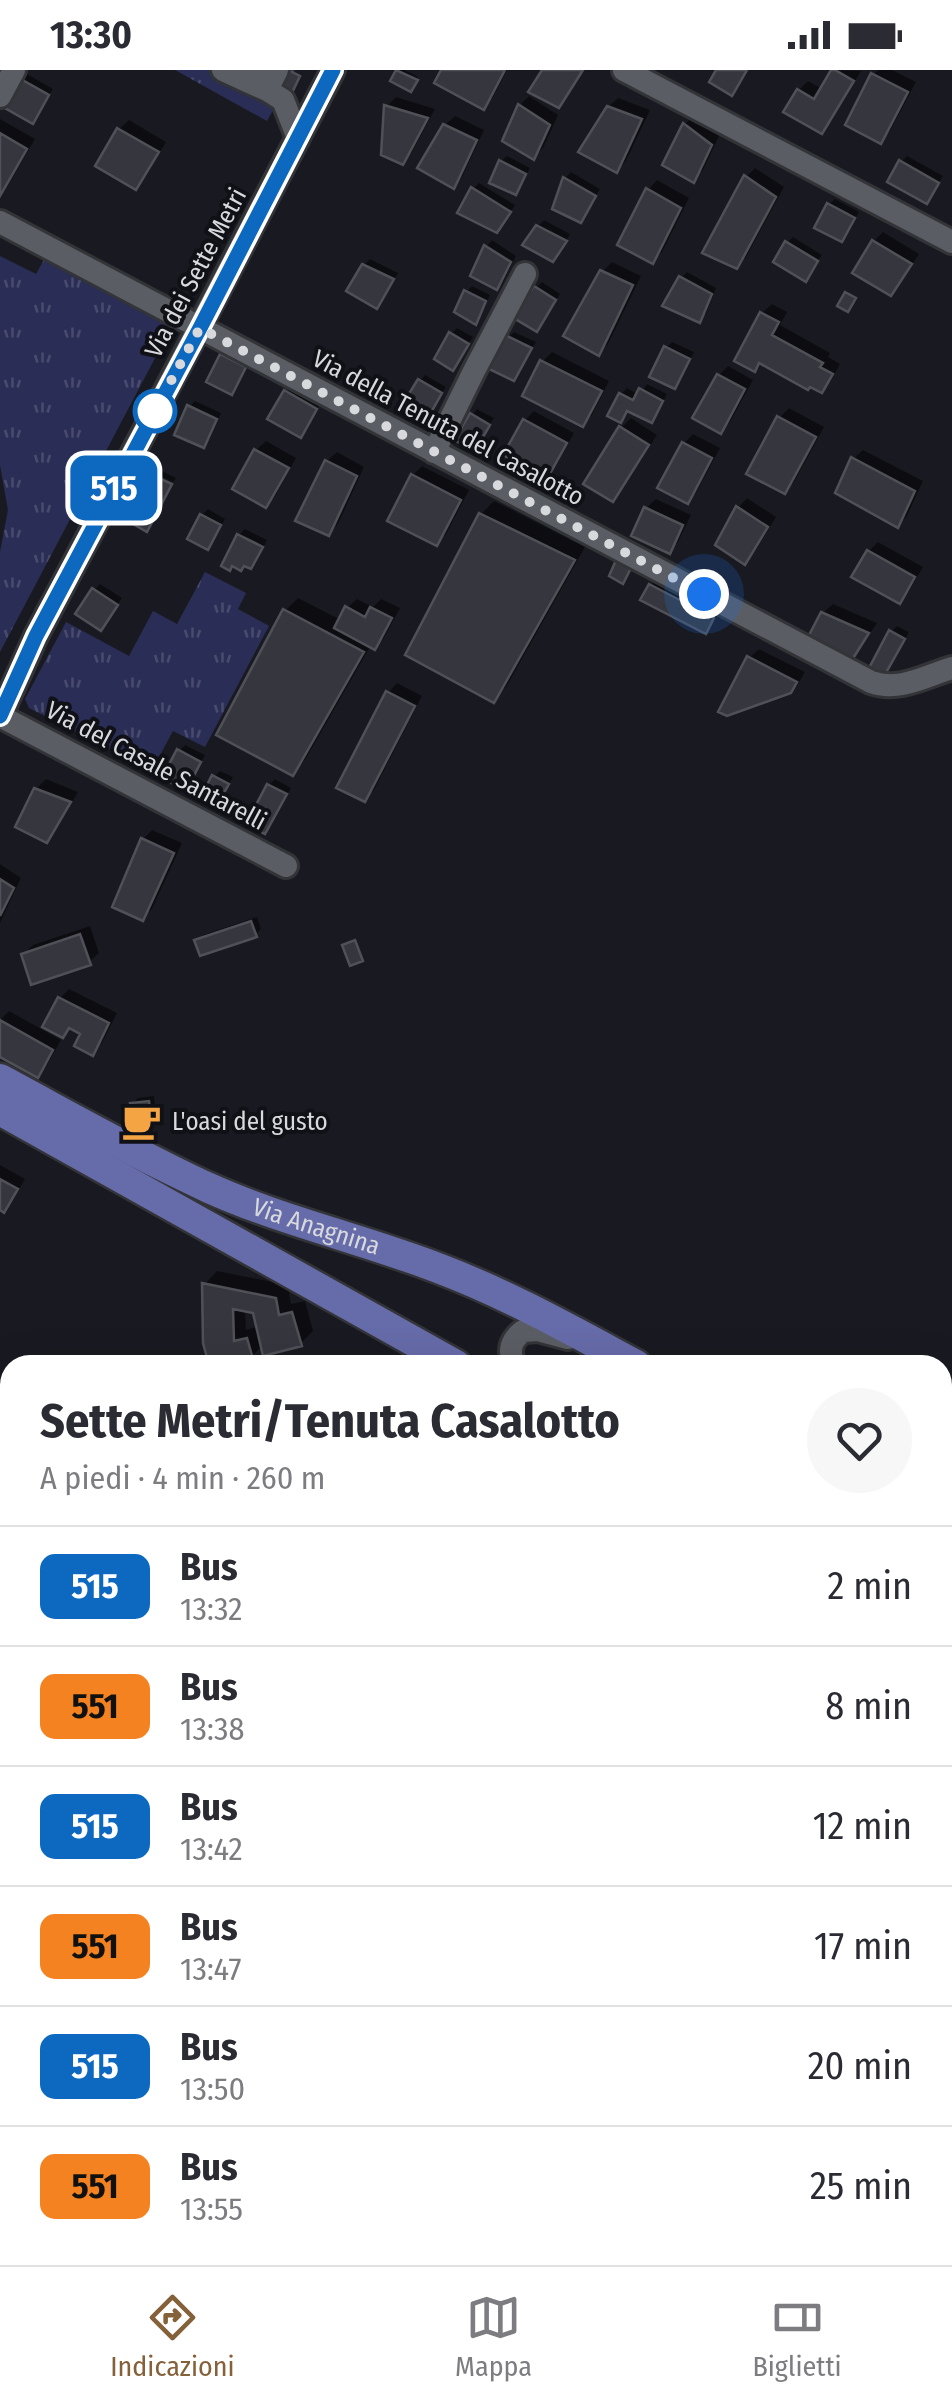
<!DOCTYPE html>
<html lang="it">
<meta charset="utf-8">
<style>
:root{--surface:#fff;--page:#f7f7f7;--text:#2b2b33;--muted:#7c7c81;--line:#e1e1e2;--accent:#85613a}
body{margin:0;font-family:"Fira Sans Condensed",sans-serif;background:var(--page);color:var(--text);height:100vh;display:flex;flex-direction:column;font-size:38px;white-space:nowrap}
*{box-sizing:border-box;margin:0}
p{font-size:32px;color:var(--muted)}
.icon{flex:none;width:55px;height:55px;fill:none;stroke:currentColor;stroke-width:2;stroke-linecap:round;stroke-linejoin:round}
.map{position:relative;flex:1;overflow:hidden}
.details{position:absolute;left:0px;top:1285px;width:952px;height:910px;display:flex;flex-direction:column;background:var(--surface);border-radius:30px 30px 0 0;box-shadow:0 10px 40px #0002}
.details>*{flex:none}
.badge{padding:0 20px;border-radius:15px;font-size:35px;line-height:65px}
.you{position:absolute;width:50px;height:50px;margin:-25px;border:8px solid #fff;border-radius:50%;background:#1a73e8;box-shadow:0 0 0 15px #1a73e833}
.map>.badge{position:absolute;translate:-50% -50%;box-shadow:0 0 0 5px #fff}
.round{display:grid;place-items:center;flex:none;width:105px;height:105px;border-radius:52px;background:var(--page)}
.head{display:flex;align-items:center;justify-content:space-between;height:170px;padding:0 40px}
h1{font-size:48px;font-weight:700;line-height:75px}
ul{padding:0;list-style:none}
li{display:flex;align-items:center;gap:30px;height:120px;padding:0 40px;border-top:2px solid var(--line)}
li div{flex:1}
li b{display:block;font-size:38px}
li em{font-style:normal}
li .badge{min-width:110px;font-weight:700;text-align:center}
.status{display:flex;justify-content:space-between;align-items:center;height:70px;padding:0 50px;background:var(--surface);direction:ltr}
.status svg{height:28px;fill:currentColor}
.tab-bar{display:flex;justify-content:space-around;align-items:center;height:140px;border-top:2px solid var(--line);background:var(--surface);font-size:28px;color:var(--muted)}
.tab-bar a{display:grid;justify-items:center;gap:5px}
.tab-bar .on{color:var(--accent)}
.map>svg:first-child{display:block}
.grass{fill:url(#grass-tufts)}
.shadow{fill:#0007;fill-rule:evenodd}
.building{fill:#36373e;stroke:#505158;stroke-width:2.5}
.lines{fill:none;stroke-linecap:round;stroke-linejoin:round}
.minor-casing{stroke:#333438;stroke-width:28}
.major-casing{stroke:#333438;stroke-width:35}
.minor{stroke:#5b5d64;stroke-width:22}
.major{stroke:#666ba9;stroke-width:30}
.line-casing{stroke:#fff;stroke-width:22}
.line{stroke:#0c69bf;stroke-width:15}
.walk{stroke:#d8d9dd;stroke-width:10;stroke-dasharray:0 18}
.stop-dot{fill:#fff;stroke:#0c69bf;stroke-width:5}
.labels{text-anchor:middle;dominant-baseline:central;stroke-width:8;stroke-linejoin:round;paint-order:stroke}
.street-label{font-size:25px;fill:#d8d9dd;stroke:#101117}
.poi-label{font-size:25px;fill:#d8d9dd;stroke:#101117;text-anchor:start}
</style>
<div class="status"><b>13:30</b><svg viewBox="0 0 49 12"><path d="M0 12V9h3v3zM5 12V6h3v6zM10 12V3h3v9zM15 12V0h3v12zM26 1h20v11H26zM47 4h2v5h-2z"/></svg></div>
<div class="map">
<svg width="952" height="2195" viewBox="0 0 952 2195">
<defs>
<pattern id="grass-tufts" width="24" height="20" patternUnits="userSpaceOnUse" patternTransform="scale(2.5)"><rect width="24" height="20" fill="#2a2d55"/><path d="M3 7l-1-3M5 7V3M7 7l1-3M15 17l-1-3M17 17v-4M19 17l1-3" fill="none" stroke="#484b6d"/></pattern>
</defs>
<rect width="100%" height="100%" fill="#191a21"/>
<path class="grass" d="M175 0H295L267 51Z
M0 186 36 204 46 186 174 252 0 582V482L8 440 0 395Z
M205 502 246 523 238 539 269 556 205 677 173 661 152 700 29 638 25 629 66 552 129 586 153 541 177 554Z"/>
<path class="shadow" d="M399 0H405L418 7 413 17 394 10Z
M444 0H507L493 27 484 36Z
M834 0 861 1 831 52 822 61 799 20 808 11 822 19Z
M878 0H892L916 12 890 61 880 71 873 5Z
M27 4 53 19 32 51 21 10Z
M529 26 558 45 543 78 534 87 520 35Z
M396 27 435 39 412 82 402 92 387 36Z
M618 28 650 40 626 91 617 100 608 37Z
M694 45 720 64 703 100 693 110 685 54Z
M455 46 484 60 462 107 453 116 445 55Z
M0 49 35 69 5 120 0 125Z
M129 50 166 72 145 108 136 117 119 59Z
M507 86 530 98 521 116 515 122 501 91Z
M907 86 943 106 927 131 901 92Z
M755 98 784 117 746 187 736 196 746 107Z
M571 102 600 119 580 150 555 138 565 108Z
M657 110 689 128 662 182 653 191 648 120Z
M479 113 515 135 503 154 473 119Z
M835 129 859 142 848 163 842 169 829 134Z
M544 150 570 164 559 183 538 156Z
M883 162 919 184 900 214 891 223 874 171Z
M793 167 822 185 806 209 787 173Z
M492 170 516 186 503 212 497 217 473 205 487 176Z
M370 189 398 203 383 230 377 236 364 195Z
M612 192 641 206 608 274 598 283 602 202Z
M687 202 716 218 706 244 700 250 681 208Z
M542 212 560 224 542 253 536 218Z
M472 216 490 225 481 246 476 252 466 222Z
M772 234 787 242 780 255 830 283 828 287 840 294 831 311 822 320 762 292 754 299 762 243Z
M457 258 473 267 453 298 451 264Z
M514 262 536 272 520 302 514 308 509 267Z
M672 272 694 282 681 310 675 316 666 278Z
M228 280 250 291 237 316 231 322 222 286Z
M552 282 609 311 592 345 583 354 543 291Z
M728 296 753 310 730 352 720 361 719 305Z
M425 305 446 317 423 352 420 311Z
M647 314 667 324 657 344 651 350 629 339 621 350V324L627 318 639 325Z
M292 316 321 333 300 365 286 322Z
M195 331 221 343 210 369 204 375 189 337Z
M789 338 824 357 794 412 784 421 779 348Z
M477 339 494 348 474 378 472 345Z
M534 341 574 363 556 396 546 405 525 350Z
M631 348 657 365 622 420 613 429 621 358Z
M693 364 720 378 697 421 688 431 684 373Z
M266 371 296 388 275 426 266 435 256 380Z
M863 380 923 411 907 446 898 455 853 389Z
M337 382 364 397 338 454 329 463 298 450 327 391Z
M422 396 469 420 446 464 436 473 413 405Z
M160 400 176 408 173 412 156 404Z
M747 428 776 447 754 483 744 492 738 438Z
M656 429 691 445 678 472 669 481 646 438Z
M494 431 585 477 506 617 494 629 481 444Z
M208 439 225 449 213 471 207 477 202 445Z
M245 459 267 470 256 490 250 496 239 465Z
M878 472 923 497 909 521 900 531 869 481Z
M660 506 722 538 714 551 705 561 651 515Z
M100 514 122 528 106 552 94 520Z
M298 528 341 550 347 538 357 529 373 537 381 529 400 538 384 568 375 577 371 575 305 690 292 703 285 541Z
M833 534 877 553 861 577 851 587 823 543Z
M897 556 909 562 888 599 883 605 891 562Z
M759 579 805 602 800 611 790 621 749 588Z
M397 613 422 626 374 720 364 729 388 623Z
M185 675 205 685 191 712 185 718 179 681Z
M220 701 233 707 221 729 215 734 214 707Z
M46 709 78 722 56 760 47 770 36 719Z
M275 709 291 718 271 755 265 761 269 715Z
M152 760 182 773 152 839 142 848 143 769Z
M0 794 21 808 0 853Z
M257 847 261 859 255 865 197 871 203 865Z
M90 856 99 883 89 892 23 885 33 875Z
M69 919 117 943 102 973 92 983 84 963 71 956 63 965 60 928Z
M9 941 61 970 47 995 37 1005 0 984V950Z
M154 1026 156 1045 150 1051 132 1034 138 1028Z
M0 1095 25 1109 13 1130 4 1140 0 1137Z
M217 1201 288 1215 291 1234 305 1231 313 1261 300 1274 263 1275 252 1286 211 1295 205 1273V1214ZM245 1239 256 1240 259 1256 246 1260Z
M942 1968 952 1977V1986L942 1995Z
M0 2007 10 2017V2027L0 2037Z
M0 2093 7 2104 0 2110Z
M942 2160 952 2172V2189L944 2195H887L894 2185H923L931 2193 933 2191 929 2185H942Z
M209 2185H241L252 2195H200Z
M471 2185H525L528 2189 523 2195H480Z
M733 2185H781L772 2195H722Z
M857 2185H870L875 2191 871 2195H845Z"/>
<path class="building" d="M241 0H288L300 6 291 25Z
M396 0 418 10 411 22 390 11Z
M441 0H505L484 40 434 13Z
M542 0H583L559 38 528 22Z
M716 0H747L732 26 709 12Z
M831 0H835L854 11 822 64 783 42 797 19 814 29Z
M871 3 908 22 881 74 845 55Z
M19 8 49 25 33 54 3 37Z
M518 34 550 55 534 90 502 71Z
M384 35 428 48 403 95 381 85Z
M607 36 642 49 617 103 578 82Z
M683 53 712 75 694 113 662 95Z
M443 54 477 70 454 119 417 98Z
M117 58 159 82 136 120 95 96Z
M0 63 27 79 0 126Z
M499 90 526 104 516 125 489 113Z
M899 90 939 113 927 134 887 112Z
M744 105 776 127 737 199 702 183Z
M563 107 596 126 581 153 552 139Z
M471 117 511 142 497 163 457 143Z
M646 118 681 138 653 194 617 175Z
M827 133 855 148 842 172 814 158Z
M536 155 567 171 553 192 522 175Z
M872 170 912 194 891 226 852 203Z
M785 171 818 191 806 212 773 192Z
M484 175 511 192 497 220 470 206Z
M362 194 394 209 377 239 346 221Z
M600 200 633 215 599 286 563 266Z
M679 206 712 224 700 253 662 236Z
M534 216 556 230 537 262 512 247Z
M464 220 486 231 476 255 454 242Z
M845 222 856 228 848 242 837 236Z
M760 242 779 252 772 265 823 293 820 297 833 304 822 323 810 317 808 320 759 293 755 302 734 291Z
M449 262 469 274 453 301 434 289Z
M507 266 532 278 514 311 487 298Z
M664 276 690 289 675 319 649 307Z
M220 284 246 297 232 325 206 312Z
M540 290 602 321 583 357 522 326Z
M717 304 745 319 721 364 692 348Z
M418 309 442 323 424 355 399 340Z
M639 318 663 331 652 353 627 341 621 353 607 346 619 323 633 330Z
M284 320 317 339 301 368 267 349Z
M187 335 217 349 204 378 174 365Z
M470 343 490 355 475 381 454 370Z
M777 346 816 367 785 424 746 404Z
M523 349 567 373 547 409 503 385Z
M619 356 649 375 613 432 583 414Z
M682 372 712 388 688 434 657 418Z
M254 379 289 398 266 438 232 419Z
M851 387 915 421 898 458 835 423Z
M325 390 357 406 329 466 295 451Z
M411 404 461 430 437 476 387 451Z
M152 405 172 414 147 462 128 451Z
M736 436 768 457 745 495 715 475Z
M644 437 683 455 670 484 631 466Z
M479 443 575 490 494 633 405 585Z
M200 444 221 455 208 480 187 469Z
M237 464 263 477 251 499 244 496 241 501 232 496 230 501 221 496Z
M867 480 915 507 900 534 851 507Z
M617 488 632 496 623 514 609 506Z
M649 514 714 548 706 564 640 530Z
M92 518 118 535 101 561 75 544Z
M345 536 365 547 370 537 392 548 375 580 334 558Z
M283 539 364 582 293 706 216 665Z
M821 542 869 563 852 590 808 567Z
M889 560 905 569 883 608 868 600Z
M747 586 797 612 791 623 727 646 718 642Z
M386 621 415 636 365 732 336 718Z
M177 679 201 692 186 721 162 708Z
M212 705 229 714 216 737 200 729Z
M267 714 287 724 265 764 246 754Z
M34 718 71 732 47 773 15 757Z
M141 768 174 783 143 851 112 837Z
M0 809 14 818 0 846Z
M251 851 257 867 200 886 194 870Z
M80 864 91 895 31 915 21 884Z
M355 870 363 891 350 896 342 875Z
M58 927 109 953 93 986 74 976 80 964 69 958 63 968 42 957Z
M0 950 53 980 38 1008 0 987Z
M149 1031 152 1054 132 1055 130 1033Z
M0 1109 18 1119 4 1143 0 1140Z
M202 1213 276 1228 279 1245 292 1242 302 1276 263 1286 253 1243 233 1239 234 1271 247 1268 253 1289 227 1295H209L203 1273Z
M5 1540 10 1546V1575L6 1570 0 1574V1544Z
M952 1676V1724L942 1730V1683Z
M10 1903V1943L3 1948 0 1945V1910Z
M942 1979 952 1988 942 1999Z
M952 2134V2159L942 2151V2144Z
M5 2148 10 2153V2185H50L52 2188 45 2195H9L0 2187V2152Z
M942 2172 952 2185V2192L948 2195H933L926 2185H942Z
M206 2185H222L233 2195H197Z
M274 2185H308L298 2195H284Z
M466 2185H507L516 2195H479L477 2193 474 2195Z
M730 2185H765L772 2195H719Z
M855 2185H860L868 2195H842Z
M891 2185H903L913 2195H883Z"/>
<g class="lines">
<defs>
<path id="minor" d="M223 0 249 12
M255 0 249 12 267 20
M277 0 267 20 283 30 298 68
M624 0 952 172
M0 26 14 0
M0 152 871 612C900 622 925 606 952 598
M434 382 474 301 525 204
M286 796 0 646 36 566 199 258 333 0
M513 1295C509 1280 510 1271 523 1261L538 1260 568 1268
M0 1683 10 1695
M942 1923 952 1916
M0 1998 10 2008
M942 2099 952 2092
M0 2128 10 2121
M640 2185 650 2195
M121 2195 134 2185
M581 2195 595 2185
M816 2195 829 2185"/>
<g id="major">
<path id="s1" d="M0 1009C69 1046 137 1085 209 1118 282 1151 363 1169 438 1198 507 1224 571 1260 636 1295"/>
<path d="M0 1040 456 1295"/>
<path d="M942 1484 952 1490"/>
<path d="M942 1588 952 1596"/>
</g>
</defs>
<use href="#minor" class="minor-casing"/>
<use href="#major" class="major-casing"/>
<use href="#minor" class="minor"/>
<use href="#major" class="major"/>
</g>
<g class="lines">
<defs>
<path id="line" d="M0 646 36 566 200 258 333 0"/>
</defs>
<use href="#line" class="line-casing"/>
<use href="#line" class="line"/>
<path class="walk" d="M155 341 150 349 200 258 704 524"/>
</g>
<defs>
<symbol id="cafe-bare" viewBox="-9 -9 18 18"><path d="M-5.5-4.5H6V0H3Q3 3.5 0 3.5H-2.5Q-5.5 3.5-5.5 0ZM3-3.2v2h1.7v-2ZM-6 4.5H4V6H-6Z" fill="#f4a443" stroke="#101117" stroke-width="2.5" paint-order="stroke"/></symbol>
</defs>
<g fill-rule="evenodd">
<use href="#cafe-bare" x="114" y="1024" width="55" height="55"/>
</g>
<circle class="stop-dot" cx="155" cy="341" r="20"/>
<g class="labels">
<g class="street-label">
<text transform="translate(196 203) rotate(-62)">Via dei Sette Metri</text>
<text transform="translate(448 358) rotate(28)">Via della Tenuta del Casalotto</text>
<text transform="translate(156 696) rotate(28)">Via del Casale Santarelli</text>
<text stroke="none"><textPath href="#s1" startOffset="350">Via Anagnina</textPath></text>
</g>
<g class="poi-label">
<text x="172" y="1052">L'oasi del gusto</text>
</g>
</g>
</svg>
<div class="you" style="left:704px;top:524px"></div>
<b class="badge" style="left:114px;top:418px;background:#0c69bf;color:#fff">515</b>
<section class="details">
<div class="head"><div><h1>Sette Metri/Tenuta Casalotto</h1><p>A piedi · 4 min · 260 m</p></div><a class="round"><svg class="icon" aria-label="heart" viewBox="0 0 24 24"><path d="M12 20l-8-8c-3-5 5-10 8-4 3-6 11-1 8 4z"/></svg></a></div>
<ul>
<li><span class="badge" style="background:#0c69bf;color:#fff">515</span><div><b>Bus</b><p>13:32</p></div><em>2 min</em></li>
<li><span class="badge" style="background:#f58220;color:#111">551</span><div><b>Bus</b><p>13:38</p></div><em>8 min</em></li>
<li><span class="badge" style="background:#0c69bf;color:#fff">515</span><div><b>Bus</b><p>13:42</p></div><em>12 min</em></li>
<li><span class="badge" style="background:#f58220;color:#111">551</span><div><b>Bus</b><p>13:47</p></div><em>17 min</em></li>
<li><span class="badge" style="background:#0c69bf;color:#fff">515</span><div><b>Bus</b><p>13:50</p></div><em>20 min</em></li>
<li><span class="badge" style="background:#f58220;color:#111">551</span><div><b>Bus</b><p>13:55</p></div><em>25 min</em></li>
</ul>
</section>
</div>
<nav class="tab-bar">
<a class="on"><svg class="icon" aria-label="directions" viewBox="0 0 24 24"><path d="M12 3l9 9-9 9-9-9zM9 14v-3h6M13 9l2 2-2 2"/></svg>Indicazioni</a>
<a><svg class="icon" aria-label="map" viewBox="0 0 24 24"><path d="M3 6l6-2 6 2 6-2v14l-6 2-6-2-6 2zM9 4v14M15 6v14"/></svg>Mappa</a>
<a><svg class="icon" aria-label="tickets" viewBox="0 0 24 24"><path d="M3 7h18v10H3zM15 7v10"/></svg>Biglietti</a>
</nav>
